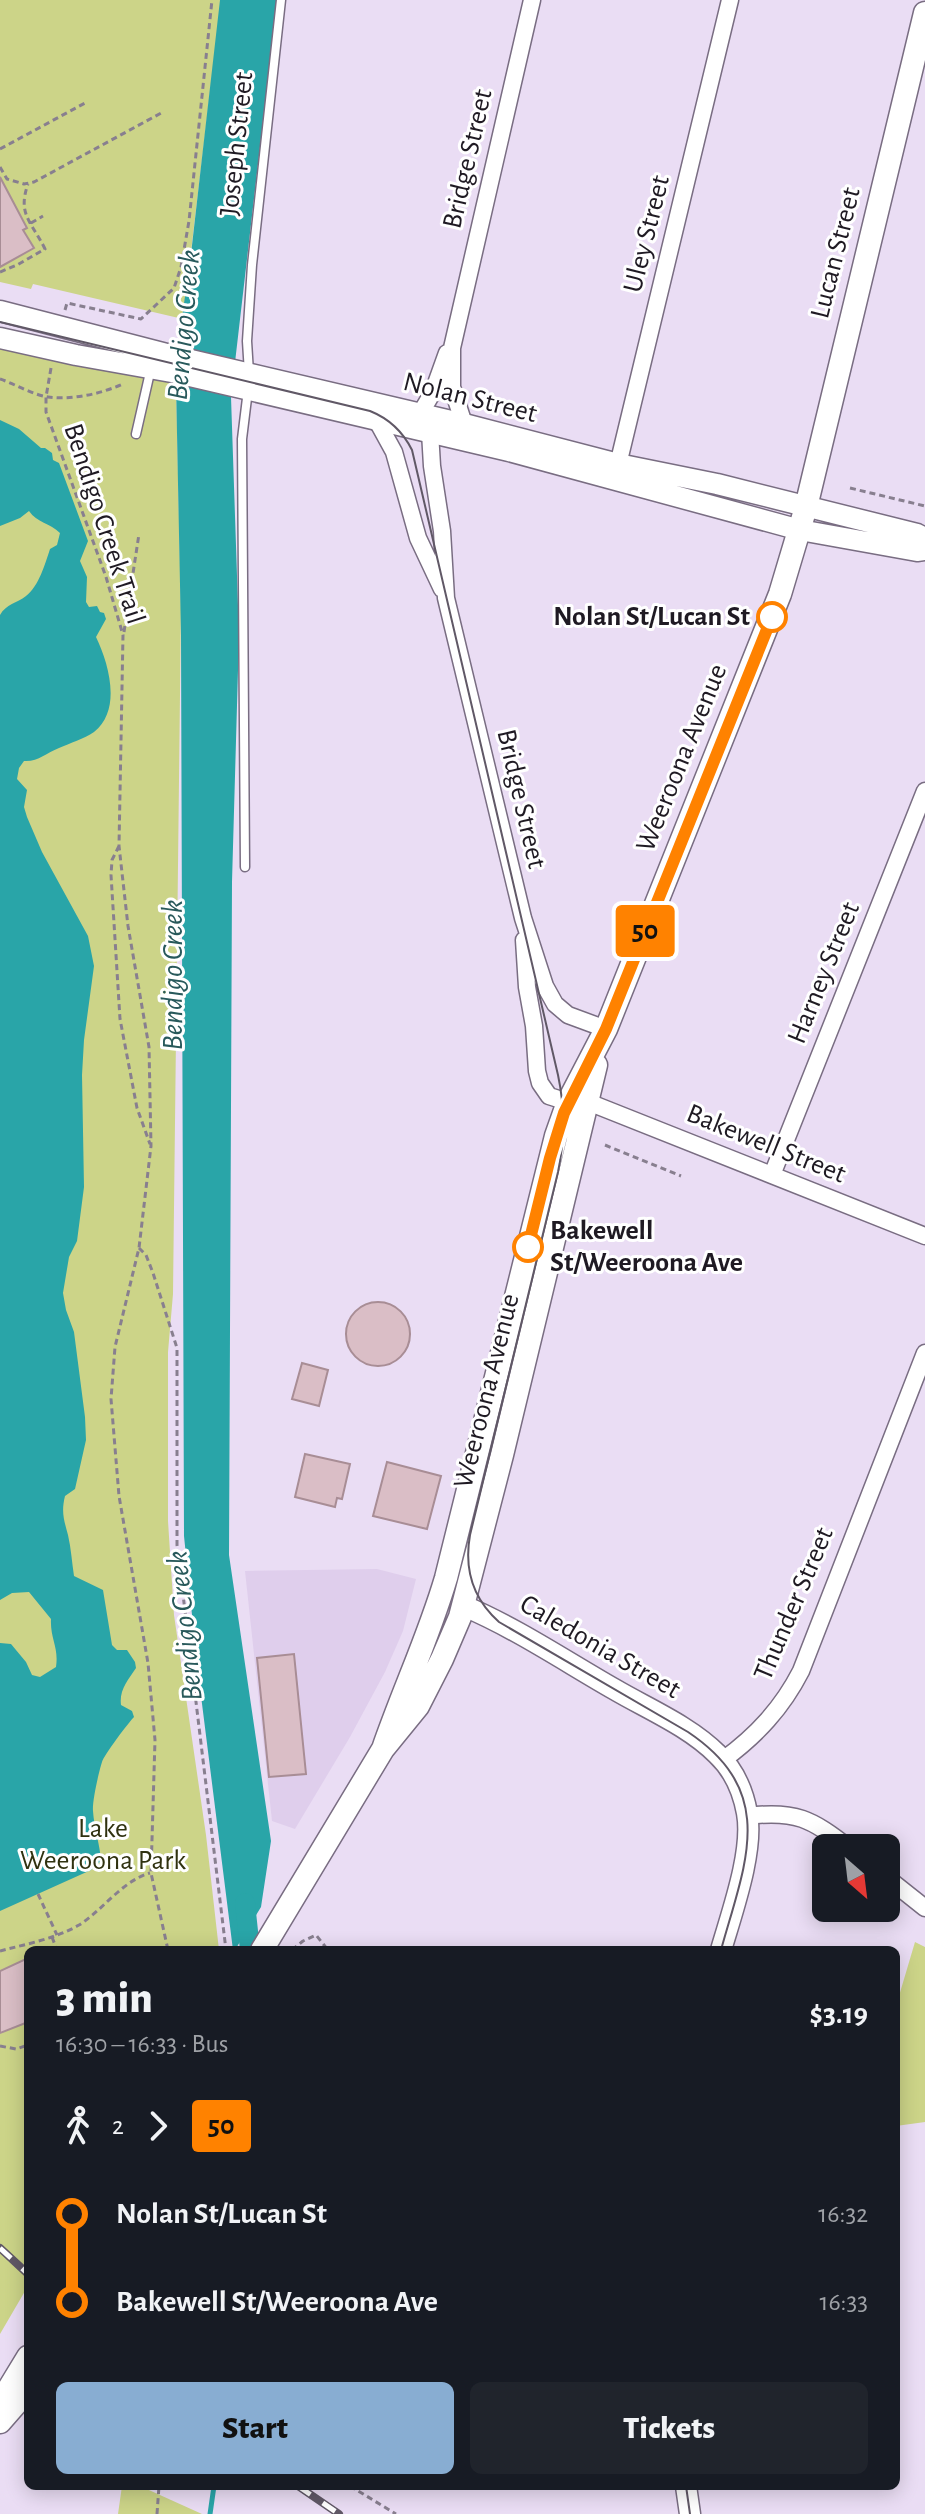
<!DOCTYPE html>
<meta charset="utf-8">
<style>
:root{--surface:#171b24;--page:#20242c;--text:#f1f3f6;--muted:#9ea1a6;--accent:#88add2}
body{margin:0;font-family:"Alegreya Sans",sans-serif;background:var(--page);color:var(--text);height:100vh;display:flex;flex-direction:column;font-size:30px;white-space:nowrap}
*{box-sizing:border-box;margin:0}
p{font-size:26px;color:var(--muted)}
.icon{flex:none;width:44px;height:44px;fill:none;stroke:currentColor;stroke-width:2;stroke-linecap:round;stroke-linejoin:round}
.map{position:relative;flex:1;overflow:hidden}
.side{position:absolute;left:24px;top:1946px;width:876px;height:544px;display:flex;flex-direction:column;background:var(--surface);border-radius:12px;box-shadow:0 4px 20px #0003}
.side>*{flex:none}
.badge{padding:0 16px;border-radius:6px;font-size:28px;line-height:52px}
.needle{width:52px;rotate:152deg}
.buttons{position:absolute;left:812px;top:1834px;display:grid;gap:16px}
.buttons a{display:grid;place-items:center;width:88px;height:88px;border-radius:12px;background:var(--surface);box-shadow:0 4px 20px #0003;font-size:40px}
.map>.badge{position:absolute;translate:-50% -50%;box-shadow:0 0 0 4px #fff}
.legs{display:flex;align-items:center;gap:12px;height:88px;padding:0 32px;font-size:26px}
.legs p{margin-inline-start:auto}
.summary{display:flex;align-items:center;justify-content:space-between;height:136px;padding:0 32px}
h1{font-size:44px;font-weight:800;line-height:60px}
.cta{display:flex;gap:16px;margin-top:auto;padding:16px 32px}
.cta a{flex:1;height:92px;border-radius:12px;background:var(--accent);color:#111;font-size:32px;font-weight:800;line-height:92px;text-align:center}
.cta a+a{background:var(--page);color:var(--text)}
ul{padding:0 32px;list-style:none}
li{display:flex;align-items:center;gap:28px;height:88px;font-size:30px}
li i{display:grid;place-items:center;width:12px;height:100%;margin:0 10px;background:currentColor}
li i::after{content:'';width:20px;height:20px;margin:-10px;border:6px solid;border-radius:50%;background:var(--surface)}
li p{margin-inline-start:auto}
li:first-child i{background:linear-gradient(#0000 50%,currentColor 0)}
li:last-child i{background:linear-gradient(currentColor 50%,#0000 0)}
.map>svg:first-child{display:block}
.built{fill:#dfceec}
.green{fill:#ccd488}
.water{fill:#29a5a8}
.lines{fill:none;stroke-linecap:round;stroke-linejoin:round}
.stream{stroke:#29a5a8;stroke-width:5}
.canal{stroke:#29a5a8;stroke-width:20}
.building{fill:#dabec6;stroke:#a88d95;stroke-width:2}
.service-casing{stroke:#796d82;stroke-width:11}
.minor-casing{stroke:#796d82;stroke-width:19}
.tertiary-casing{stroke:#796d82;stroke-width:23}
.secondary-casing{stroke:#796d82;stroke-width:25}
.path{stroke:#887f8f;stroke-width:3;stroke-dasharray:6 4;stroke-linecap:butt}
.service{stroke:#fff;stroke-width:8}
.minor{stroke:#fff;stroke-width:16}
.tertiary{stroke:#fff;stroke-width:20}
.secondary{stroke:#fff;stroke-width:22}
.tram{stroke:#605866;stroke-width:2}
.rail-casing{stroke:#605866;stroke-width:8}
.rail{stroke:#fff;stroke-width:5;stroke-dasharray:15;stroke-linecap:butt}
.line-1-casing{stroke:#fff;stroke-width:18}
.line-1{stroke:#ff8200;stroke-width:12}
.stop-1-dot{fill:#fff;stroke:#ff8200;stroke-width:4}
.labels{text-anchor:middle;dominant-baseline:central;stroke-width:6;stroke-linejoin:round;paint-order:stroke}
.street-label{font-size:28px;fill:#1f1a23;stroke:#fff}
.stop-label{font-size:28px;font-weight:bold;fill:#1f1a23;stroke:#fff;text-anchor:end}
.park-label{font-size:28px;fill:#303210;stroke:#fff}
.water-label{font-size:30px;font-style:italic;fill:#28595b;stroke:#fff}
</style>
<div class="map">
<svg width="925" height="2514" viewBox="0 0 925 2514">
<rect width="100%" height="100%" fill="#eaddf4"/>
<path class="built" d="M377 1569 416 1579 403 1631 385 1672 350 1737 295 1829 272 1821 245 1571Z"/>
<path class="green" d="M0 0H221L183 319 33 284 31 289 0 282Z
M0 343 176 383 181 609 173 1294 168 1352V1521L174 1615 206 1835 219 1950H28V2286L0 2334Z
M915 1942 925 1947V2122L896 2126V2006Z
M122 2486H140L202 2514H118Z"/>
<path class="water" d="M220 0H277L231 397 239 635 232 882 229 1555 271 1841 261 1907 235 1950H233L197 1664 184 1536 181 635 176 383 178 346 191 254Z
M0 420 19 429 41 448H45L52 453 53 460 59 463 88 541 80 561 87 577 86 602 89 607 97 606 100 612 104 613 106 619 96 637C109 664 122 710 94 732 84 739 70 743 59 748 46 753 38 762 24 761L19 768 17 779 27 790 24 807 27 817 42 852 88 936 94 966 84 1040 82 1075 84 1187 77 1241 69 1257 63 1293 66 1310 74 1332 85 1417 86 1440 75 1489 65 1496C61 1512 64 1520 68 1535 71 1548 72 1563 74 1576L103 1590 112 1645 117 1650H127L135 1662 136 1668C128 1680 119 1690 121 1705L132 1711 134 1717C129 1722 104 1755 102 1762 99 1771 92 1802 93 1811 94 1828 100 1844 101 1861L91 1870 0 1911V1643L11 1644 26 1662 32 1675 40 1677 56 1667C59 1647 50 1639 51 1619L29 1592 12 1593 0 1600V615C6 604 17 603 26 596 39 586 45 564 50 549L57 545 60 533C50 523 37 523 29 511L20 518 0 526Z"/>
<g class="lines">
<path class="stream" d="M210 2514 214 2486"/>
<path class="canal" d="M245 1903 250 1950"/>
</g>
<path class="building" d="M0 177 27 228 23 230 34 248 0 267Z
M346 1334a32 32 0 1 1 64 0a32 32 0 1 1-64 0Z
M302 1363 328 1370 319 1406 292 1399Z
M305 1454 350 1464 342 1499 337 1498 335 1507 295 1497Z
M387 1462 441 1476 427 1529 373 1516Z
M294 1654 306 1774 269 1777 257 1658Z
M28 1958V2022L0 2033V1971Z"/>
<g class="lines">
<defs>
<path id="service" d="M249 373 247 341 252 265 281 0
M136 434 151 368
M245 867 242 439 248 390"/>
<path id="minor" d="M420 414 433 392 447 353
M377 421 394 452 418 538 442 589
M464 424 452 387V348L532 0
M430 432 432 466 442 531 446 598 523 918 545 986 555 1004 568 1015 606 1029
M616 473 730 0
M524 940 527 987 534 1026 537 1071 540 1083 549 1096 568 1102
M588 1102 925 1236
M772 1175 925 791
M723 1760C757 1735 782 1708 801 1671L925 1353
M748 1816C795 1810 812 1819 849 1848
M886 1877 925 1908"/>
<path id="tertiary" d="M0 311 178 357 464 424 618 464 717 484 917 534 925 538
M0 338 76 355 177 373 509 451 800 530 917 551 925 550
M464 1606C516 1628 565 1661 614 1689 648 1709 689 1726 717 1754 733 1769 743 1791 747 1813 754 1851 732 1912 721 1950
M686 2486 690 2514"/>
<path id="secondary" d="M383 1749C403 1691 429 1636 446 1578L556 1136 568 1102 606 1029 780 594 806 507 925 13
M262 1950 383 1749 418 1706 442 1659 460 1617 502 1455 596 1065
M0 2403 28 2357
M0 2422 28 2390"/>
</defs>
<use href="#service" class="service-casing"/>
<use href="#minor" class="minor-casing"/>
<use href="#tertiary" class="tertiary-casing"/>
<use href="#secondary" class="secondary-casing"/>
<path class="path" d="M0 149 85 103
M0 167 7 179 24 184 34 182 163 112
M31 223 43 216
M0 272 17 265 45 249C32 222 17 215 28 184
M65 310 67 303 141 319 174 288 181 267 189 221 212 0
M51 368 46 397V412L106 577 123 635 119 846 128 926 149 1047 151 1146 139 1248 115 1347 111 1399 119 1496 148 1663 155 1740 151 1873 168 1950
M0 379C15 384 33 395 48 397 73 400 100 394 123 384
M850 488 925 506
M124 632 139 534
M119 846 112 860 111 875 120 1019 137 1108 150 1144
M605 1145 681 1176
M139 1248 146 1255 153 1273 177 1348V1545L226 1950
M38 1894 57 1935
M52 1937 57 1950
M292 1950 303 1941 316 1935 328 1950
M0 1951C26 1944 55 1939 79 1925 103 1910 122 1881 150 1873
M0 2046 16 2049 28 2045
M350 2486 396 2514
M157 2514 159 2486"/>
<use href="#service" class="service"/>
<use href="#minor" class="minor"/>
<use href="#tertiary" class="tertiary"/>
<use href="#secondary" class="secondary"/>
<path class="tram" d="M0 322 370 411C390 419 403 432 412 450L558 1075C565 1108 565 1139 558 1172L470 1535C464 1569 473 1599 499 1622L688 1732C779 1793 745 1863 721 1950
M686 2486 690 2514"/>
<defs>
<path id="rail" d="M0 2248 28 2274
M298 2486 339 2514"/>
</defs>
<use href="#rail" class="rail-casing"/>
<use href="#rail" class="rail"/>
</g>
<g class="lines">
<defs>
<path id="line-1" d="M528 1247 550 1158 564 1113 606 1029 772 617"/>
</defs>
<use href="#line-1" class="line-1-casing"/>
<use href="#line-1" class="line-1"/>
</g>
<g class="stop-1-dot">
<circle cx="772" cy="617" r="14"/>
<circle cx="528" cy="1247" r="14"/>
</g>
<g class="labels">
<g class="street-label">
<text transform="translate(237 144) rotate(-84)">Joseph Street</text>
<text transform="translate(468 159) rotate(-77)">Bridge Street</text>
<text transform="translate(647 234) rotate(-76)">Uley Street</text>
<text transform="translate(836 253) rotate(-76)">Lucan Street</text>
<text transform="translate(470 398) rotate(14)">Nolan Street</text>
<text transform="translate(104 524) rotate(72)">Bendigo Creek Trail</text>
<text transform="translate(682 758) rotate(-68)">Weeroona Avenue</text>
<text transform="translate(521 799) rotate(77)">Bridge Street</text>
<text transform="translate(824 973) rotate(-68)">Harney Street</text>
<text transform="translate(766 1144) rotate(22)">Bakewell Street</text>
<text transform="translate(487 1391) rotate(-76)">Weeroona Avenue</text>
<text transform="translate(794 1604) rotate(-67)">Thunder Street</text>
<text transform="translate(600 1647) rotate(30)">Caledonia Street</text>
</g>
<g class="stop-label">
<text x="750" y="617">Nolan St/Lucan St</text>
<text x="550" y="1231" text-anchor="start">Bakewell<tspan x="550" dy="32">St/Weeroona Ave</tspan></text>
</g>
<g class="park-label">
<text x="103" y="1829">Lake<tspan x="103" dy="32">Weeroona Park</tspan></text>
</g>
<g class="water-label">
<text transform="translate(184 325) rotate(-85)">Bendigo Creek</text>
<text transform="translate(173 975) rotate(-90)">Bendigo Creek</text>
<text transform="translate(185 1626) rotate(-96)">Bendigo Creek</text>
</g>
</g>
</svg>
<div class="buttons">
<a><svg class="needle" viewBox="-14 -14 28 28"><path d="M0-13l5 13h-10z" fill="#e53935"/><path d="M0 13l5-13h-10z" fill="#9ea1a6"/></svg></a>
</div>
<b class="badge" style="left:645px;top:931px;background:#ff8200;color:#111">50</b>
<section class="side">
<div class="summary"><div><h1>3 min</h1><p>16:30 – 16:33 · Bus</p></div><b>$3.19</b></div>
<div class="legs"><svg class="icon" aria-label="walk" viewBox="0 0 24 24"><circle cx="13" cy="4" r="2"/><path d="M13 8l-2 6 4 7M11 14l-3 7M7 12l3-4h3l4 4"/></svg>2<svg class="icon" aria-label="forward" viewBox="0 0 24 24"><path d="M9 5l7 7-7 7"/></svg><b class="badge" style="background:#ff8200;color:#111">50</b></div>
<ul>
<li><i style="color:#ff8200"></i><b>Nolan St/Lucan St</b><p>16:32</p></li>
<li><i style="color:#ff8200"></i><b>Bakewell St/Weeroona Ave</b><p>16:33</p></li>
</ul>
<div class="cta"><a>Start</a><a>Tickets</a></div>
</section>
</div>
